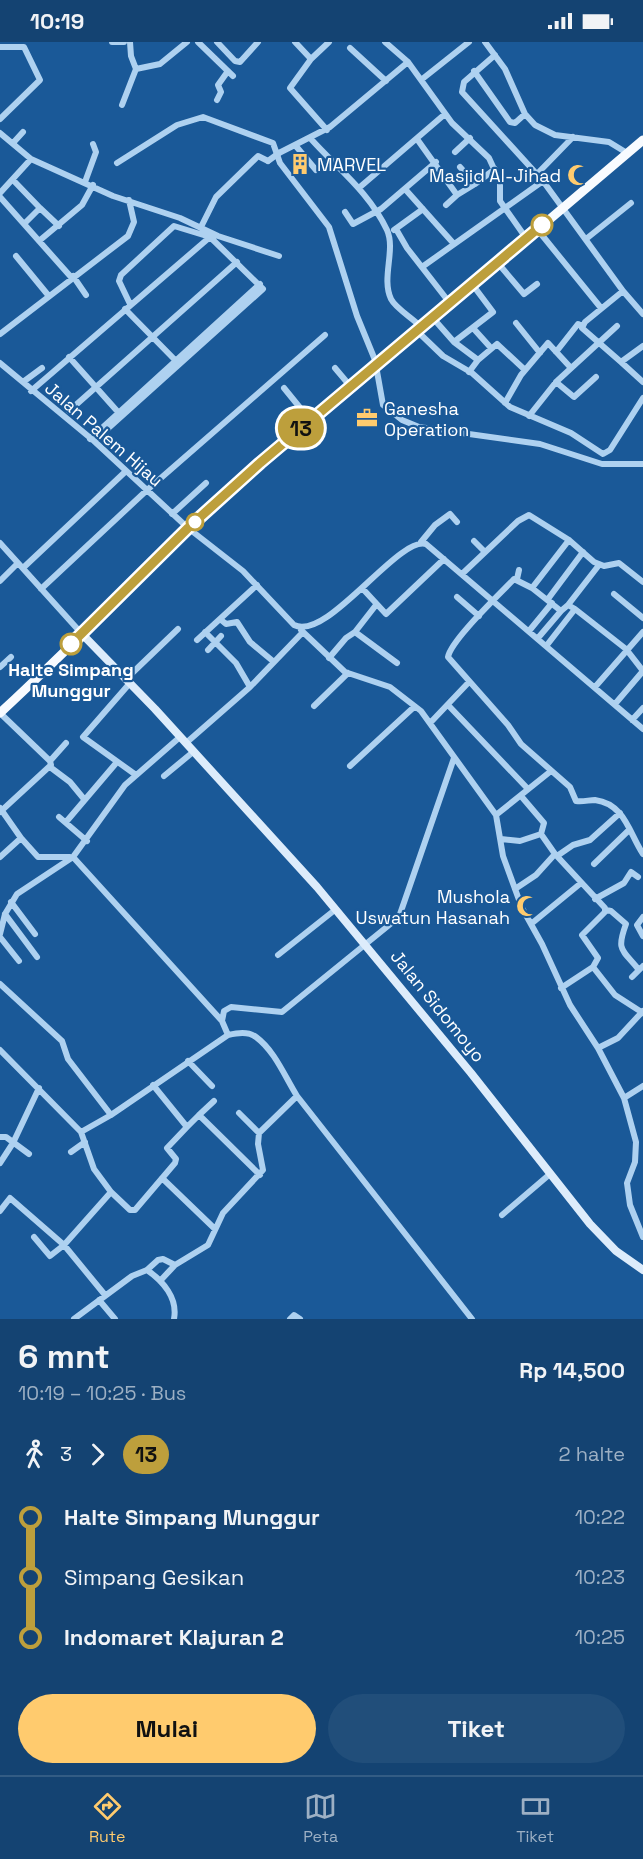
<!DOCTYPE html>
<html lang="id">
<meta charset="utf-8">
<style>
:root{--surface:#144372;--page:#214e7a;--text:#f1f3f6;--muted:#9db0c4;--line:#335c84;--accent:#ffcb6e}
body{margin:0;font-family:"Space Grotesk",sans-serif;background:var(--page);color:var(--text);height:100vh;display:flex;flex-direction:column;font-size:22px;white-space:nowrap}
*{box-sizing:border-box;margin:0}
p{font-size:20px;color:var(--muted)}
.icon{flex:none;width:33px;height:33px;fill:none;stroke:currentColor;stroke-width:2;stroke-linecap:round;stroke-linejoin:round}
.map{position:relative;height:1277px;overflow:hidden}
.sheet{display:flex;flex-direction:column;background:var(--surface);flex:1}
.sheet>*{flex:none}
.badge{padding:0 12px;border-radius:20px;font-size:21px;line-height:39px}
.map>.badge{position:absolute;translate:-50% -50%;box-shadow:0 0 0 3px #fff}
.legs{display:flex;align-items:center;gap:9px;height:66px;padding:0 18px;font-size:20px}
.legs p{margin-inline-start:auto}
.summary{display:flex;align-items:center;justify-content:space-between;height:102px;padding:0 18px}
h1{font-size:33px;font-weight:800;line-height:45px}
.cta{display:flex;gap:12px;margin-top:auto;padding:12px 18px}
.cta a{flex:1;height:69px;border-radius:36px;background:var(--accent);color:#111;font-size:24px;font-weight:800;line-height:69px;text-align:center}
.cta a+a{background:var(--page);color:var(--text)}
ul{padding:0 18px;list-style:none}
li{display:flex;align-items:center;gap:21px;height:60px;font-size:22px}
li i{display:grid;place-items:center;width:9px;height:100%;margin:0 8px;background:currentColor}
li i::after{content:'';width:15px;height:15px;margin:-8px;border:4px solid;border-radius:50%;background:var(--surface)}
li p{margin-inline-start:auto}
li:first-child i{background:linear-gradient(#0000 50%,currentColor 0)}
li:last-child i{background:linear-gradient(currentColor 50%,#0000 0)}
.status{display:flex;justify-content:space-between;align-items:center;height:42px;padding:0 30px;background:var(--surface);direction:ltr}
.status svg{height:16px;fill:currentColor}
.menu{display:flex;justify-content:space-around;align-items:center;height:84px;border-top:2px solid var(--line);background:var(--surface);font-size:16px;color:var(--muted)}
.menu a{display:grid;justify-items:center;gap:3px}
.menu .selected{color:var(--accent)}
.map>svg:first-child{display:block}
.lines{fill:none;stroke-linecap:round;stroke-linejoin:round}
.minor{stroke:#aed1f0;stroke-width:6}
.secondary{stroke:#ddecfb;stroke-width:8}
.primary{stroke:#f8fbff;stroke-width:9}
.minor-bridge{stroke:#aed1f0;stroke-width:6}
.primary-bridge{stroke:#f8fbff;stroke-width:9}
.line-1-casing{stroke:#fff;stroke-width:14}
.line-1{stroke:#bd9f3c;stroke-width:9}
.stop-1-dot{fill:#fff;stroke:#bd9f3c;stroke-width:3}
.labels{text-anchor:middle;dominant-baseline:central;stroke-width:4.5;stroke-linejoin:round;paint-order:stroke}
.poi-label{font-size:18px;fill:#fff;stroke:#1a5998;text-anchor:start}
.street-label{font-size:18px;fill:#fff;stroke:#1a5998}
.stop-label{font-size:18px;font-weight:bold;fill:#fff;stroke:#1a5998}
</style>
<div class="status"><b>10:19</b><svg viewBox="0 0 49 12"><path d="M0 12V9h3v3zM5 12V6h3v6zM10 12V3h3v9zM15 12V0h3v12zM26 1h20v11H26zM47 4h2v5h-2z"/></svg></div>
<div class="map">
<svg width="643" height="1277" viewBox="0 0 643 1277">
<rect width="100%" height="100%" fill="#1a5998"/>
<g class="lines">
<path class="minor" d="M112 0H124
M130 0 131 14 136 27
M198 0 233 34
M217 0 235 19 240 20 258 0
M295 0 311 17
M385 0 408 20 452 81 489 116 500 140V159L526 196
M485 0 505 27 525 72 535 83 555 93 609 100 627 111
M0 5H24L40 38 0 77
M350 6 386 39
M495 13 464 40 462 50 543 139 623 249 643 272
M474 29 510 80 515 81 525 72
M421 38 469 0
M217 58 221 50 218 43 228 29
M122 63 136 27 160 22 187 0
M327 88 290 46 311 17 329 0
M0 91 31 117 113 154 180 176 218 194 279 214
M311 97C338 127 369 150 387 188 396 208 381 236 391 257 396 267 413 276 421 285
M417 97 457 153 446 163
M13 101 23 90
M295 103 316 128
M455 110 470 96
M279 111 330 85 408 20
M117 121 177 83 203 75 273 101 280 121 329 185 357 274 375 318 383 363 402 378 419 385 540 402 602 422H643
M460 125 475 142 495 127
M537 132 573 95
M13 138 40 166 24 182
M85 140 96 110 93 102
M360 145 445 72
M405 147 454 202
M0 151 31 117
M457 153 475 142
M0 155 71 235
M40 166 59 184
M345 170 353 182 381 167 436 120
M201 185 216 155 255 117 258 114 268 119
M396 187 407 206 449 260
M537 187 601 266
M394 188 423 167
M586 197 631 161
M39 199 82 163 93 143
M16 214 48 253
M497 220 524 252 537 242
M422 225 543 139
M73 234 86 253
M623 249 585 280 582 286 621 320 643 304
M130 262 119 239 121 233 174 184 210 195
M125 267 178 321
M432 275 454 300 478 318
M516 281 540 311
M473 286 491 306
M417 289 443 314 472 331 510 365 571 391 603 412 610 408 643 356
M0 292 128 194 134 180 129 158
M454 300 493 270 472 242
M556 310 578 282 582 284
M69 315 118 370
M621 320 643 340
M0 321 94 399 188 486 243 529 294 583C327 600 398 494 426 502L643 687
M335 326 351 345
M469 330 478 318 497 302 525 328
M23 340 42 326
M556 340 574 355 596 335
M284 346 310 378
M31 349 210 195 263 247 94 399
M505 361 521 333 548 301 571 326
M69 369 237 220
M529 374 556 340 617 284
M307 381 318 394
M90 397 260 242
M172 472 206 441
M569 498 532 546 514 537C500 552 451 598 448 615L508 683 521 702 570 745 576 759C583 760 589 758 595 758 625 762 629 791 643 812
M474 499 485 510
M421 500 435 483 450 472 457 480
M0 501 82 592
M23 526 125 430
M462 532 518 479 529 473 569 498 594 520 604 524 619 521 643 540
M517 537 519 528
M0 539 18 521
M362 546 386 572 444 517
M532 546 561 569 568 563 575 567
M41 547 146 449 325 293
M614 552 643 576
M457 555 479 574
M548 557 583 510
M568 563 599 523
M220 577 226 582 237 580 250 600 274 620
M529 589 552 561
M205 590 236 621 250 645
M303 590 345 630 390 645 421 669 496 773 503 814 522 866 542 902 570 963 598 1006 624 1056 636 1100 635 1120 627 1141 630 1163 643 1195
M355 590 376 563
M538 596 561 569
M197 598 257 543
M547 603 575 567 626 607 643 629
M208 608 221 594
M329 616 346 596 355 590 397 621
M0 625 11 615
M126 637 178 587
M130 641 83 695 136 733
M595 645 643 590
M615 662 643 629
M448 663 528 747
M314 664 348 631
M632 678 643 666
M431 680 469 640
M186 701 250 645 303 590 301 588
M50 719 66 701
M350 724 414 665
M50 725 70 740 84 757
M164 734 193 710
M521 754 544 781 541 792
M0 766 21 796 38 815H70
M0 770 51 723 50 719 0 671
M496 773 551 729
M59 775 87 799
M66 780 117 720
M501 797 520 799 541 792 555 812 605 866V870L582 893 598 916 593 925 615 953 643 971
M557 814 573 803 590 798 620 771
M0 815 21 796
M73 815 222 979 228 993C237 991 248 989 256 995 275 1009 285 1035 297 1054L472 1277
M594 822 629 788
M515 847 536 833 555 812
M595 857 624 841 631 830 638 835
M11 860 35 892
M606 868 611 869 626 882C616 909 622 907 639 928
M5 872 37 915
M643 875 637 883 643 894
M531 882 581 841
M0 892 5 872 17 852 73 815 125 743 180 695
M0 895 19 919
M278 913 336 867
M632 935 643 924
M0 942 62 999 68 1017 111 1073
M561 946 593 925
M222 979 224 969 231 965 282 970 399 875 454 716
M598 1006 618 996 643 969
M0 1008 81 1090 94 1127 111 1150 64 1203 105 1253
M188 1019 212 1044
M153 1043 187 1085 199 1073 260 1133
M624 1056 643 1044
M239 1071 259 1091
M199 1073 214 1059
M81 1090 111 1073 228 993
M0 1095H6L29 1112
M71 1110 85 1100
M0 1121 13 1101 39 1046
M162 1136 215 1187
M111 1150 130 1168H135L175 1121 176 1117 167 1106 187 1085
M0 1169 10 1156 64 1203 50 1214 34 1195
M502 1173 550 1132
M147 1228C163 1239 178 1256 174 1277
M160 1239 175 1223 208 1203 223 1171 263 1128 258 1102 259 1091 297 1054
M99 1258 115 1277
M74 1277 132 1234 147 1228 158 1218 163 1217 175 1223
M290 1277 294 1273 300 1277"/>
<path class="secondary" d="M82 592 155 667 317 845 471 1031 590 1182 616 1209 643 1228"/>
<path class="primary" d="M384 318 643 98
M0 671C122 558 233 435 364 334"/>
<path class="minor-bridge" d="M268 119 279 111"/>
<path class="primary-bridge" d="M364 334 384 318"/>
</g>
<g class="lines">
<defs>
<path id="line-1" d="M71 602 188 486 260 421 542 183"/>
</defs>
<use href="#line-1" class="line-1-casing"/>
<use href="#line-1" class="line-1"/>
</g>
<defs>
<symbol id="building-bare" viewBox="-9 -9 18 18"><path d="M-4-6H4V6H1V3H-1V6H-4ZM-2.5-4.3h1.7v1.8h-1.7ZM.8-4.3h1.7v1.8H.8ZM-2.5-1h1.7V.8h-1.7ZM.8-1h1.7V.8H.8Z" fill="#ffcb6e" stroke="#1a5998" stroke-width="2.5" paint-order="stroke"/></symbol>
<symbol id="mosque-bare" viewBox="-9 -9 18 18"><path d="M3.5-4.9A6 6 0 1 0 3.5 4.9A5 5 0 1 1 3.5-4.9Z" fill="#ffcb6e" stroke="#1a5998" stroke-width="2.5" paint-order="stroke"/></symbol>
<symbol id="office-bare" viewBox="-9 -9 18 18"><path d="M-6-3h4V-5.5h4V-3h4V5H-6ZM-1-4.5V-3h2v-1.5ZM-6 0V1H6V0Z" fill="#ffcb6e" stroke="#1a5998" stroke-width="2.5" paint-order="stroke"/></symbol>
</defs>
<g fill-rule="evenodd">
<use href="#building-bare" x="285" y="107" width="30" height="30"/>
<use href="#mosque-bare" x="563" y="118" width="30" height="30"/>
<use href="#office-bare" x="352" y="361" width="30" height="30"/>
<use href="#mosque-bare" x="512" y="849" width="30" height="30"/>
</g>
<g class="stop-1-dot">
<circle cx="542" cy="183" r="10"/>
<circle cx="195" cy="480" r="8"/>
<circle cx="71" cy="602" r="10"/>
</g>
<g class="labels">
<g class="poi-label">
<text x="317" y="122">MARVEL</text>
<text x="561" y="133" text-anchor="end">Masjid Al-Jihad</text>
<text x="384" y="366">Ganesha<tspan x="384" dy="21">Operation</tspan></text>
<text x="510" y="854" text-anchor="end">Mushola<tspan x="510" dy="21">Uswatun Hasanah</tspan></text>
</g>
<g class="street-label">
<text transform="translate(104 392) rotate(41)">Jalan Palem Hijau</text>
<text transform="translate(438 964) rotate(51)">Jalan Sidomoyo</text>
</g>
<g class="stop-label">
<text x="71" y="627">Halte Simpang<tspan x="71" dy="21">Munggur</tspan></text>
</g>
</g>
</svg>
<b class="badge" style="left:301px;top:386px;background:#bd9f3c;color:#111">13</b>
</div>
<section class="sheet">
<div class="summary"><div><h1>6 mnt</h1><p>10:19 – 10:25 · Bus</p></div><b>Rp 14,500</b></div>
<div class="legs"><svg class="icon" aria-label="walk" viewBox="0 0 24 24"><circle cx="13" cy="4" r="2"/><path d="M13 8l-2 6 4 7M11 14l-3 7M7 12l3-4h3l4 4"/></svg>3<svg class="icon" aria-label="forward" viewBox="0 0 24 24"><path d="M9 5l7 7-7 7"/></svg><b class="badge" style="background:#bd9f3c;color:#111">13</b><p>2 halte</p></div>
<ul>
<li><i style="color:#bd9f3c"></i><b>Halte Simpang Munggur</b><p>10:22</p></li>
<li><i style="color:#bd9f3c"></i><span>Simpang Gesikan</span><p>10:23</p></li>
<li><i style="color:#bd9f3c"></i><b>Indomaret Klajuran 2</b><p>10:25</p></li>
</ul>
<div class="cta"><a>Mulai</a><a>Tiket</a></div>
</section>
<nav class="menu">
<a class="selected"><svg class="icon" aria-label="directions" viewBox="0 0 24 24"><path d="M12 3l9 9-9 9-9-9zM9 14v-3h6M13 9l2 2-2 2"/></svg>Rute</a>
<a><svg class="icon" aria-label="map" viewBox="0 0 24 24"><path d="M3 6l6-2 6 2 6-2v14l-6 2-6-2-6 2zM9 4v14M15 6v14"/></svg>Peta</a>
<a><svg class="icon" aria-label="tickets" viewBox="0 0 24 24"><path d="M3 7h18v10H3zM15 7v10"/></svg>Tiket</a>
</nav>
